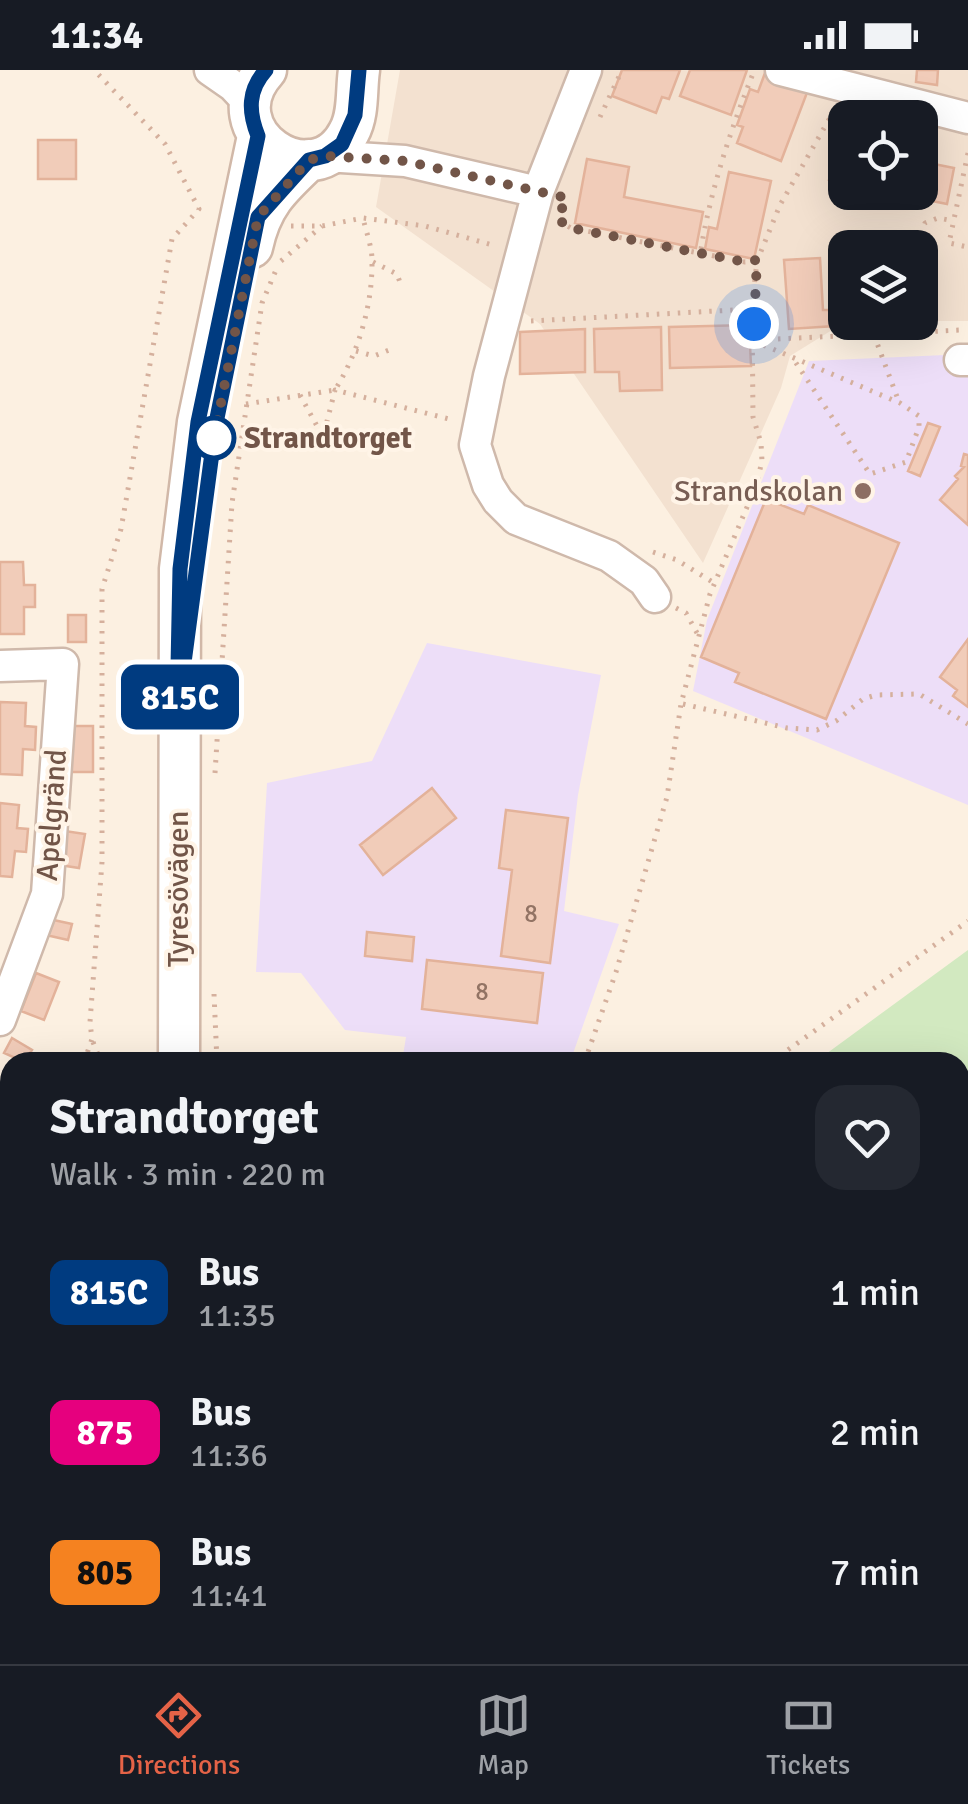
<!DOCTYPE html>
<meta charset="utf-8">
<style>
:root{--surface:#171b24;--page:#242831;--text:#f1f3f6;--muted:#9ea1a6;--line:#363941;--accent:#e56347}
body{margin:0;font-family:Signika,sans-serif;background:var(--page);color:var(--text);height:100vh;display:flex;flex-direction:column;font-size:38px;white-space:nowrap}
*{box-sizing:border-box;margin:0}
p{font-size:32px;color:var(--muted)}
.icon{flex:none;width:55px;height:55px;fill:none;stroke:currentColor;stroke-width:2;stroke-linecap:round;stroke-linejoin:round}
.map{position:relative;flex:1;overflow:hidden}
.side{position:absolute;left:0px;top:982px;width:970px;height:612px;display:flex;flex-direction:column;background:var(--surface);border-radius:30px 30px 0 0;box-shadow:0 10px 40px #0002}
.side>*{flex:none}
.badge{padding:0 20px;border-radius:15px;font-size:35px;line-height:65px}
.buttons{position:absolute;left:828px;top:30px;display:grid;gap:20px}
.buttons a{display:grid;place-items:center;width:110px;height:110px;border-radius:20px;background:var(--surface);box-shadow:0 10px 40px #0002;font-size:50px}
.you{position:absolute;width:50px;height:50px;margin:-25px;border:8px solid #fff;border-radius:50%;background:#1a73e8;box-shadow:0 0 0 15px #1a73e833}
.map>.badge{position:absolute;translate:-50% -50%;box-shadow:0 0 0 5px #fff}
.round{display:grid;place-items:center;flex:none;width:105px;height:105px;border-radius:30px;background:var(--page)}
.head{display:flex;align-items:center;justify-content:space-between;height:170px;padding:0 50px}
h1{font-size:48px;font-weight:700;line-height:75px}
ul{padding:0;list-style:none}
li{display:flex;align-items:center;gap:30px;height:140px;padding:0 50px}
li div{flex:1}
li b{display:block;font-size:38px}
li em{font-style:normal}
li .badge{min-width:110px;font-weight:700;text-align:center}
.status{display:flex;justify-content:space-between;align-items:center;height:70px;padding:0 50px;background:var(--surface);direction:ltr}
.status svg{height:28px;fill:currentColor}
.menu{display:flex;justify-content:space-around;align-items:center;height:140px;border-top:2px solid var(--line);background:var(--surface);font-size:28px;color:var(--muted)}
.menu a{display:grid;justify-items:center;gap:5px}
.menu .current{color:var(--accent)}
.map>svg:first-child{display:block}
.residential{fill:#f3e1d0;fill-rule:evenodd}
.education{fill:#eddef8}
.green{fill:#d2e9c0}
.building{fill:#f1ccb9;stroke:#e3b29a;stroke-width:2.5}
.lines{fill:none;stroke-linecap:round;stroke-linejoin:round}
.street-casing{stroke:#cfb9ab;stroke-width:35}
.secondary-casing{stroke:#d1b8a8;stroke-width:45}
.path{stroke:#d5b09d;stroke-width:5;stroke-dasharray:2.5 8;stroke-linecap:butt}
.street{stroke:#fff;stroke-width:30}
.secondary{stroke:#fff;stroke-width:40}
.line-casing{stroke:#fff;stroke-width:22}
.line{stroke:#003b80;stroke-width:15}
.walk{stroke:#725548;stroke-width:10;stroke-dasharray:0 18}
.stop-dot{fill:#fff;stroke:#003b80;stroke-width:5}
.education-dot{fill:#8d6e63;stroke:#fff4e7;stroke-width:4}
.labels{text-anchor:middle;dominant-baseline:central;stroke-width:8;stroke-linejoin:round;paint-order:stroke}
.number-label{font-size:25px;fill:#927364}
.stop-label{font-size:30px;font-weight:bold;fill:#725548;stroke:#fff4e7;text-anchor:start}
.education-label{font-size:30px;fill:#785e54;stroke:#fff4e7;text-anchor:end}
.street-label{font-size:30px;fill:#725548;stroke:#fff4e7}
</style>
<div class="status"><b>11:34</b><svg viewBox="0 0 49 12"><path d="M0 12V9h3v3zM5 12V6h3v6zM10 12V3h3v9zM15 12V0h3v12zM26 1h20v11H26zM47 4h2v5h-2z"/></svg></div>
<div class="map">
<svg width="968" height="1594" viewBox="0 0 968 1594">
<rect width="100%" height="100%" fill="#fcf0e1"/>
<path class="residential" d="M400 0H968V251H920V178H845V252L790 286 781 318 703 493 540 254 376 137ZM845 48H920V122H845Z"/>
<path class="education" d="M968 284V735L693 621 707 550 809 291Z
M427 573 601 605 578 725 564 841 619 854 570 992H402L406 967 345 960 301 903 256 902 267 713 372 691Z"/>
<path class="green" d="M968 880V1178L960 1183V992H815Z
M968 1189V1594H804L806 1585H960V1195Z
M486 1585H620L609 1594H494Z"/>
<path class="building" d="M622 0H680L669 29 662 27 656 43 612 26Z
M690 0H747L731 45 680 26Z
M917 0H938L937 15 916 12Z
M765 3 808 20 781 91 737 73 743 57 737 55 750 19 758 22Z
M38 70H76V109H38Z
M837 74 845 76V113L829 110Z
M587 89 629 97 624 127 703 142 696 178 575 153Z
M924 92 954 98 947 134 917 128Z
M729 102 771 111 754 189 705 179 709 157 717 159Z
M820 188 823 240H834L835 256 789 259 784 190Z
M749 255 751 296 670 298 669 257Z
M661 257 662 320 620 321 619 302H595L594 259Z
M585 259V302L520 304V262Z
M928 353 940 357 920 406 908 401Z
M964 384 968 385V455L940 430 958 409 955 406 964 397 961 396Z
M766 429 804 444 808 435 899 473 826 649 735 612 739 603 701 587Z
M0 492H23L24 515H35V537H24V564H0Z
M68 545H86V572H68Z
M968 569V637L953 626 957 620 940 607Z
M0 632 26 633 25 656 36 657 35 680 23 679 22 705 0 704Z
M65 656H93V702H66Z
M432 718 456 748 383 805 360 775Z
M0 733 19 735 17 758 28 759 26 782 15 781 12 807 0 806Z
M506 740 568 748 550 893 501 886 512 800 499 798Z
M58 760 85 764 79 798 53 794Z
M49 849 72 854 68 870 46 865Z
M367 862 414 867 412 891 365 886Z
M427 890 543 903 537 953 422 939Z
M36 903 59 912 44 950 21 941Z
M12 968 32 980 24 992 4 983Z"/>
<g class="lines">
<defs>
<path id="street" d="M210 0 233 16 250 34
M586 0 538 122 489 306 475 375 488 415 498 431 516 449 609 486 644 511 655 527
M781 0 968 48
M325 86 405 91 538 122
M960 290H968
M0 596 63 594 47 824 0 950"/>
<path id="secondary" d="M266 0C210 61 314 131 349 62 359 44 356 20 359 0
M252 177C261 135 278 119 309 90
M179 992 180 499 198 352 258 66
M191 1585 192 1594"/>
</defs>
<use href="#street" class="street-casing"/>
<use href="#secondary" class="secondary-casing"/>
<path class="path" d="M600 47 622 0
M968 83 949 173 968 177
M559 151 571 158 745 192 757 191
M291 156H322L363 148 425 156 496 176
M919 174 925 153 938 148 954 151
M701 179C711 118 731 59 754 1
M281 191 322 156
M373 192 397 204 402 218
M531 251 753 239
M874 265 899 332
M757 270 961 260
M754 271 900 333 919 346V357L906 392 870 404 792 287
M356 281 374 286 394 278
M300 325 323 367 335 320 453 350
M246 334 335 320C358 283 372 237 372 194 373 179 366 162 363 148
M653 482 677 490 714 513
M676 538 686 543 697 563
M683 634 787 658 817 660 836 651 863 629 876 625 919 624 968 654
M215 703 232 433 262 233 276 200
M214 924 217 992
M93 972 101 992
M84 992 92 969 90 952 102 792V519L121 459 172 169 199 139 165 74 94 0
M590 992 588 982 616 902 667 727 681 634 710 524 756 416 762 391 761 373 753 347 752 235 757 191 780 135 835 39
M771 992 968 851
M0 1111 10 1100
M0 1192 10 1198
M960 1276 968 1271
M0 1477 10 1492
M0 1555 10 1554
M148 1585V1594
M250 1585 258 1594
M556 1585 558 1594
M926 1585 927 1594
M465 1594 472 1585"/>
<use href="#street" class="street"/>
<use href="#secondary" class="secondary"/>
</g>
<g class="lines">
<defs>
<path id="line" d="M266 0C248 20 248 41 258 66L198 352 180 499 177 645 216 353 258 147 309 90 325 86 342 74 355 45 359 0"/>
</defs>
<use href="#line" class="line-casing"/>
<use href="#line" class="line"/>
<path class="walk" d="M214 368 258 147 309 90 325 86 405 91 567 128 557 149 571 158 745 192 757 190 754 254"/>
</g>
<circle class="stop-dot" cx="214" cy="368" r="20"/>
<circle class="education-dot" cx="863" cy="421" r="10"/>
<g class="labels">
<g class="number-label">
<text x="531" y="843">8</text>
<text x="482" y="921">8</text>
</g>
<g class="stop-label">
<text x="244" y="368">Strandtorget</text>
</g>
<g class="education-label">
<text x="843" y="421">Strandskolan</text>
</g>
<g class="street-label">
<text transform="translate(52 745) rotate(-86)">Apelgränd</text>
<text transform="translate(178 819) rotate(-90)">Tyresövägen</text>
</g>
</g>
</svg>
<div class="buttons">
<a><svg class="icon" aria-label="locate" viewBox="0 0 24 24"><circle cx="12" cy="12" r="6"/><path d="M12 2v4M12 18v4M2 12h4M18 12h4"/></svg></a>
<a><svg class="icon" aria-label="layers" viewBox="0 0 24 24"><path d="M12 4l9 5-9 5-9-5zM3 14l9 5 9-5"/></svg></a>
</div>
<div class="you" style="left:754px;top:254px"></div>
<b class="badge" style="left:180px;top:627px;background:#003b80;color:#fff">815C</b>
<section class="side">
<div class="head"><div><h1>Strandtorget</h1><p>Walk · 3 min · 220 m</p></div><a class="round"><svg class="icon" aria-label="heart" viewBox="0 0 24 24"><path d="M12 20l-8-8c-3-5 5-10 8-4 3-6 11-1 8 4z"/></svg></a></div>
<ul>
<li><span class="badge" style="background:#003b80;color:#fff">815C</span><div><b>Bus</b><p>11:35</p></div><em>1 min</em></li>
<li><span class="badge" style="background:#e6007e;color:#fff">875</span><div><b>Bus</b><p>11:36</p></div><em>2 min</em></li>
<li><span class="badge" style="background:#f58220;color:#111">805</span><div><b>Bus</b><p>11:41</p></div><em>7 min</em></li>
</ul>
</section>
</div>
<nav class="menu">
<a class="current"><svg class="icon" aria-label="directions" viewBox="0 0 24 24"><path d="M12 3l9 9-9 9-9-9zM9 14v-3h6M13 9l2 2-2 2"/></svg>Directions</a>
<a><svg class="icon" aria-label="map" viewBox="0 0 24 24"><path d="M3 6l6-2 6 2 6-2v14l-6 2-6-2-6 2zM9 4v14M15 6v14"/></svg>Map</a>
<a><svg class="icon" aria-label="tickets" viewBox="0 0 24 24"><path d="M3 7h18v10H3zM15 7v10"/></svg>Tickets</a>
</nav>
